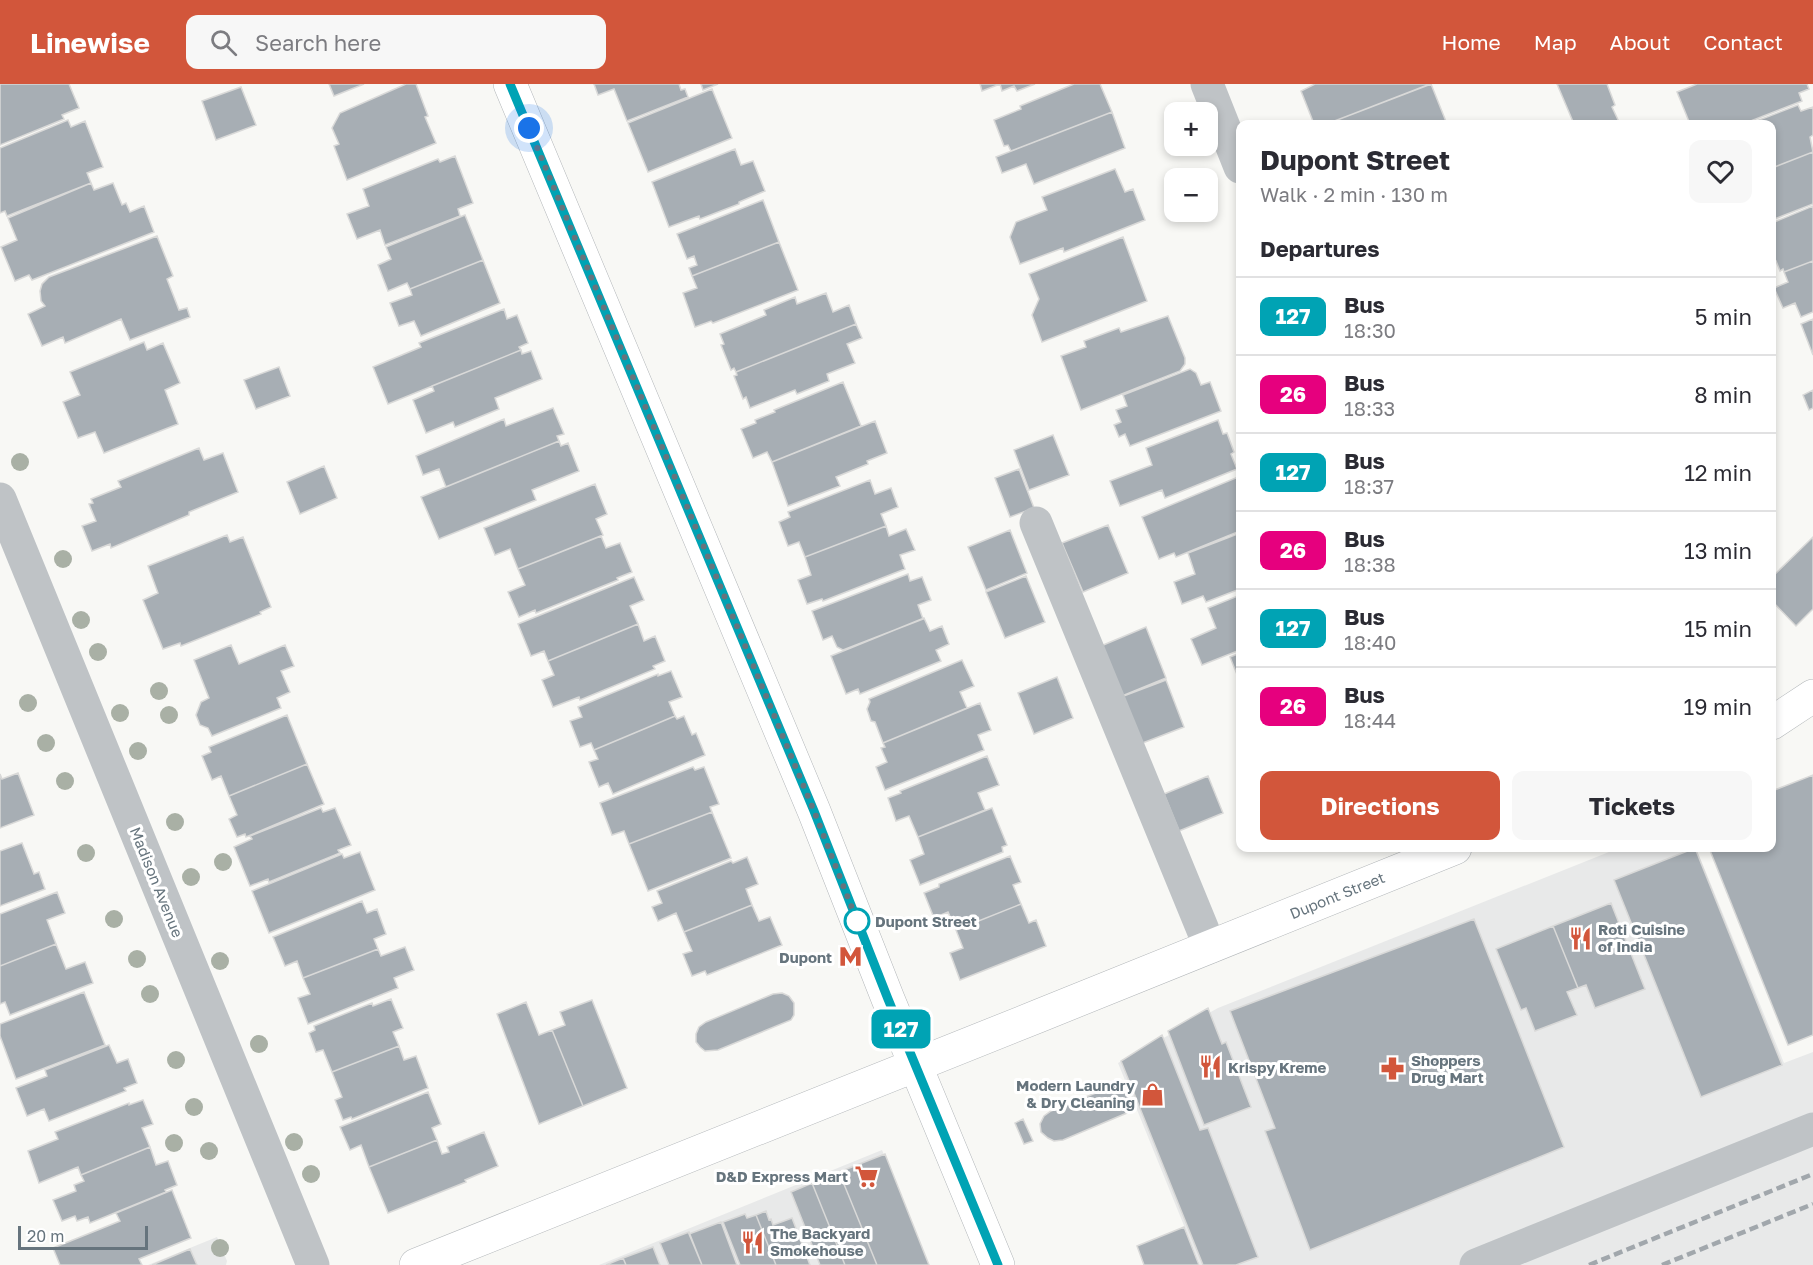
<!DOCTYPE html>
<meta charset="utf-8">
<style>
:root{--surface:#fff;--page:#f7f7f7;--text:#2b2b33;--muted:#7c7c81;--line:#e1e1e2;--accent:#d2563b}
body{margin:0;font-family:"Golos Text",sans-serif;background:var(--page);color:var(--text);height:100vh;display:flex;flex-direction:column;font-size:22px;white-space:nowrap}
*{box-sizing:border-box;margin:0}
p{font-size:20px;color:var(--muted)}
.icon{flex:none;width:33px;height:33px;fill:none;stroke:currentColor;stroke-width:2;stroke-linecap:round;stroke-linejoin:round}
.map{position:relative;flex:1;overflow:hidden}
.details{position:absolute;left:1236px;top:36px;width:540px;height:732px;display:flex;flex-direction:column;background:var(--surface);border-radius:12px;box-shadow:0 3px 9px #0003}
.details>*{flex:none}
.badge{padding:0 12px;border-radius:9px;font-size:21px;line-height:39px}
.controls{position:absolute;left:1164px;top:18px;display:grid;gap:12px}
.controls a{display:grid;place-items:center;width:54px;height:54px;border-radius:12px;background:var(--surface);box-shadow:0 3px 9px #0003;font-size:30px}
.scale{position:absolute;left:18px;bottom:15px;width:130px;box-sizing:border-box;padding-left:6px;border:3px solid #66747d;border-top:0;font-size:16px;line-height:21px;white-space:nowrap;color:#66747d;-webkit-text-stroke:4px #fff;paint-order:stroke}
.you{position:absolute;width:30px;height:30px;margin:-15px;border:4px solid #fff;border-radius:50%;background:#1a73e8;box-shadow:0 0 0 9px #1a73e833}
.map>.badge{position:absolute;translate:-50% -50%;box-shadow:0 0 0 3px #fff}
h2{padding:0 24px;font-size:22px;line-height:54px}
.round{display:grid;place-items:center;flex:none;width:63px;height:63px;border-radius:12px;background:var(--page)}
.summary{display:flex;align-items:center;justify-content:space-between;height:102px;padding:0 24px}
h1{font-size:28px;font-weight:700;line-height:45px}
.action{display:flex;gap:12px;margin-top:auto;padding:12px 24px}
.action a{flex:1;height:69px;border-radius:12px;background:var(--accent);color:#fff;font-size:24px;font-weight:700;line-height:69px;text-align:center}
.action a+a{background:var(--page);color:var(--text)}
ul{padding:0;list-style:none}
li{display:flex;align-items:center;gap:18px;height:78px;padding:0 24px;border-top:2px solid var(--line)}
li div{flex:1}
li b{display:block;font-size:22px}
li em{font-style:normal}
li .badge{min-width:66px;font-weight:700;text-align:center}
header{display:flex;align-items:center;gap:36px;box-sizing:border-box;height:84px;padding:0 30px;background:var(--accent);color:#fff}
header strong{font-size:28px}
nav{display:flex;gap:33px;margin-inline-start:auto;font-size:21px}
.search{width:420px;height:54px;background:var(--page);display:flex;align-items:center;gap:15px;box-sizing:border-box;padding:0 21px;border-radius:12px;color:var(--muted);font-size:22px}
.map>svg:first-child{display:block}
.built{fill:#e8e9e9}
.building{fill:#a7aeb4;stroke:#d9d9d8;stroke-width:1.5}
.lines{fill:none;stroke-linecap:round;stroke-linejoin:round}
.major-casing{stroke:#b3b7ba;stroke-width:34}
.minor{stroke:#bfc3c6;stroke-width:33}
.major{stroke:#fff;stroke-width:33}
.rail{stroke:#a1a7ac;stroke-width:4.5;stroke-dasharray:9 4.5;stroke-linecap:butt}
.tree{fill:#a9b0a5}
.line-casing{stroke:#fff;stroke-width:14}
.line{stroke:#00a3b4;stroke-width:9}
.walk{stroke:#66747d;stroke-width:6;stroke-dasharray:0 10.8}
.stop-dot{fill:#fff;stroke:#00a3b4;stroke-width:3}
.labels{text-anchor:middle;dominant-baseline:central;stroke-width:6;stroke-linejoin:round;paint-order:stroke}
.street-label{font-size:15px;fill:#66747d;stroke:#fff}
.stop-label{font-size:15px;font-weight:bold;fill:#66747d;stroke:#fff;text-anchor:start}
.poi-label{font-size:15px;font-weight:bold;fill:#66747d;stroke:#fff;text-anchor:start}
</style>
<header>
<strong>Linewise</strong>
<div class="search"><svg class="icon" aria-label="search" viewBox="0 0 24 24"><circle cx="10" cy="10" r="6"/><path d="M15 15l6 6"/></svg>Search here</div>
<nav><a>Home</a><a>Map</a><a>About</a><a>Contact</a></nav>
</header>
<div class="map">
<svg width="1813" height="1181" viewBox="0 0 1813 1181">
<rect width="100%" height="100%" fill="#f8f8f5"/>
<path class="built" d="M1619 764H1696L1784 979 1813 968V1181H1200L1118 979 1218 924Z
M882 1066 929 1181H599Z
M217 1153 227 1177 226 1181H148Z"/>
<path class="building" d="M0 0H69L79 24 62 31 64 35 0 61Z
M329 0H364L334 12Z
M406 0H416L428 32 425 33 436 59 347 96 334 62 339 60 332 44 340 29Z
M594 0H679L681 6 685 5 688 13 627 37 614 5 598 11Z
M701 0H718L703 6Z
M980 0H1035L1017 7 1014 2 1002 7 1000 0 982 7Z
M1074 0H1100L1112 28 1011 67 1008 61 1004 62 994 36 1021 25 1020 22Z
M1315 0H1430L1327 40H1314L1301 7Z
M1431 0 1447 40H1333L1332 38Z
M1557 0H1607L1615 21 1612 23 1620 40H1574Z
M1697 0H1807L1809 5 1799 9 1802 17 1743 40H1690L1677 8Z
M241 3 256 41 216 56 202 17Z
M712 5 732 54 648 88 628 39Z
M1798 21 1801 27 1813 23V51L1810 53 1813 68 1772 84V40H1749Z
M1112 28 1125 64 1034 100 1026 80 1002 89 996 73Z
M68 36 71 43 85 37 103 83 87 89 91 99 7 132 5 127 0 129V64Z
M735 65 741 81 753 77 765 107 739 118V120L700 135 699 132 669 143 652 98Z
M1813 68V120L1772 136V84Z
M455 72 473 119 458 125 460 132 385 161 380 146 357 155 347 130 369 122 363 105 438 75 440 78Z
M1115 85 1125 108 1133 105 1145 136 1064 168 1063 164 1020 180 1010 153 1016 138 1047 126 1042 113Z
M91 99 94 106 113 99 122 121 126 119 130 128 144 122 154 148 32 196 29 191 15 197 1 163 17 156 8 134Z
M763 116 779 158 692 192 689 184 697 181 694 172 687 175 677 150Z
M1813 122V177L1784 188 1783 185 1780 187 1776 177 1772 180V139Z
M465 131 483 176 410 205 407 199 388 207 378 181 391 175 386 163Z
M157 152 173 192 167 195 179 226 187 224 190 233 130 256 121 235 65 259 63 253 42 262 28 230 45 222 41 217 40 207 42 200 49 193Z
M1123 153 1147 217 1042 258 1032 231 1039 215 1029 190Z
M779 158 798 206 713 239 711 237 695 243 683 209 697 204 692 192Z
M483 176 500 219 421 252 414 237 399 242 390 219 412 211 410 205Z
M1813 177V228L1801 233 1795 219 1783 224 1774 204 1788 198 1784 188Z
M826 209 833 228 849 221 856 240 736 288 734 284 731 286 721 261 724 260 720 250 766 231 764 226 795 213 797 220Z
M504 225 507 235 517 231 528 259 519 263 521 266 388 320 373 283 421 263 419 259Z
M1168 232 1185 274V280L1180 287 1081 326 1061 272 1086 263 1084 257 1119 244 1121 248Z
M1813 235V271L1801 240Z
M856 240 862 254 847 260 855 279 827 290 829 297 797 310 795 306 750 324 746 313 743 315 734 292 737 291 736 288Z
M144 258 147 266 163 259 180 299 165 306 178 340 104 369 95 348 78 354 63 318 80 311 70 288Z
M521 266 522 270 531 267 542 295 495 314 499 325 455 343 453 338 426 349 413 316 434 307 432 302Z
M279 283 290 312 256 325 244 296Z
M1190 285 1196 289 1201 301 1210 298 1221 327 1130 362 1125 350 1119 353 1114 341 1121 338 1116 326 1127 322 1123 311Z
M843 298 861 342 772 378 767 368 753 374 741 345 756 339 755 336 775 328 774 326Z
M1813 306V324L1809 326 1803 311Z
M553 324 564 350 557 352 559 357 446 403 439 385 423 391 416 372 504 335 506 342Z
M1218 336 1223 350 1227 349 1234 368 1231 370 1237 385 1165 414 1162 406 1120 422 1110 397 1152 381 1146 364Z
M875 337 887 369 867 377 868 380 836 393 840 402 788 422 772 378Z
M1053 351 1069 391 1029 406 1014 366Z
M559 357 561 362 568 359 579 387 532 406 536 416 439 455 421 413Z
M199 364 204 376 223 369 238 408 189 428V431L111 464 110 460 92 467 82 442 96 437 89 420 93 419 91 415 121 403 118 397Z
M324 382 337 414 300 430 287 398Z
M1019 385 1034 424 1010 433 995 394Z
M1238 393 1240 400V447L1176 473 1174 469 1159 475 1142 433Z
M870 396 875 410 891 404 898 423 881 430 886 442 805 473 799 458 788 462 779 438 790 433 788 428Z
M595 400 607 430 596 435 603 451 518 485 510 465 495 471 484 444Z
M1108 441 1128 489 1083 508 1062 459Z
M886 442 889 452 906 445 915 466 900 471 905 485 823 517 822 515 807 520 798 496 811 491 805 473Z
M1010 446 1027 489 986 506 968 463Z
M1240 449V505L1206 518 1203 512 1182 520 1174 498 1195 490 1188 469Z
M227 451 230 458 243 453 271 523 260 528 261 530 181 562 180 559 163 565 143 516 158 509 148 482Z
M601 452 606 464 620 459 632 488 617 494 618 496 536 529 535 526 519 533 508 508 525 501 518 485Z
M1813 453V525L1796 542 1772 517V493Z
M908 490 910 497 922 493 931 516 918 521 923 535 843 566 837 563 832 552 823 556 812 527Z
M1026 492 1045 538 1005 554 986 508Z
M634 493 644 516 630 522 638 540 548 577 544 567 531 572 518 540Z
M1240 511V566L1202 581 1191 555 1216 544 1208 524Z
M924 534 930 547 942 542 949 560 936 566 941 577 860 610 858 605 846 610 831 572Z
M638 540 644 557 655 552 665 577 653 582 655 585 580 616 579 613 553 623 542 596 554 591 548 577Z
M1146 543 1166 594 1122 612 1101 562Z
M231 561 239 580 285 561 294 582 281 587 290 608 277 614 281 624 212 652 208 644 200 641 196 631 201 618 209 614 194 576Z
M1240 569V598L1230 573Z
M962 576 974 602 960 608 967 624 883 659 875 638 871 637 867 625 870 618 869 615Z
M671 587 682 613 669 618 675 632 594 666 591 659 580 663 570 637 582 633 578 623 658 590V592Z
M1057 593 1073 634 1034 650 1018 609Z
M1166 596 1184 643 1140 660 1121 613Z
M980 619 991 646 978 651 984 666 885 706 876 683 887 678 881 664 885 663 883 659Z
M287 631 307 680 229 712 221 692 212 696 202 672 211 668 209 663Z
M675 632 677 635 684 632 692 651 696 649 705 671 613 710 608 699 599 703 589 678 598 675 594 666Z
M987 672 999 701 978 709 985 726 918 753 909 732 896 737 888 714 901 709 900 707Z
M307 680 324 720 246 753 245 750 237 753 229 735 237 731 229 712Z
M693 683 695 686 704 683 719 720 710 723 712 728 629 760 624 747 612 751 600 719Z
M18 689 34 731 0 744V690L2 695Z
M1813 691V951L1788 961 1709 764H1772V707Z
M1208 692 1223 729 1179 747 1164 710Z
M321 724 323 728 335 724 351 761 338 766 340 769 269 798 268 795 250 802 234 763 252 755 250 752Z
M992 724 1007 761 1002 763 1003 768 920 801 910 776 924 770 918 753Z
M712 728 731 774 648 807 629 760Z
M22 759 34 790 39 788 45 805 0 822V767Z
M1695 764 1782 981 1701 1013 1614 796Z
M360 768 375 806 269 849 252 807 342 770 344 774Z
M1010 772 1021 798 1013 801 1021 820 956 846 948 828 934 834 924 809 939 803V800Z
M747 773 758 800 746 805 752 821 684 848 676 829 658 837 652 823 662 819 657 807 731 777 733 779Z
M57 808 65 829 47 836 56 860 0 882V830Z
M362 817 367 829 377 825 386 850 374 855 378 865 303 894 297 877 285 882 273 853Z
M1611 819 1645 905 1595 924 1586 901 1578 904 1553 842Z
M1021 820 1029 839 1036 836 1046 862 960 896 950 869 963 864 956 846Z
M752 821 759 837 770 833 782 861 707 891 705 887 692 892 683 870 692 867 684 848Z
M1474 835 1564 1063 1310 1166 1265 1047 1275 1044 1230 927Z
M1553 842 1578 904 1567 908 1577 931 1535 947 1526 924 1521 926 1496 865Z
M56 860 66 885 85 878 93 899 10 931 5 918 0 920V882Z
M405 863 414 886 394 894 398 904 308 940 298 914 310 910 303 894 378 865 381 872Z
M84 908 105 961 16 995 0 952V940Z
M782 909 789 912 794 919V931L791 936 718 966 705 967 700 963 696 958V950L699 943 706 938 773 910Z
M391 915 403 944 393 948 399 962 332 988 323 966 316 968 309 949 315 946 314 942 372 919 373 922Z
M592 916 627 1004 583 1022 552 946 565 941 560 928Z
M526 918 539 951 552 946 583 1022 539 1040 497 930Z
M1208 924 1222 960 1226 958 1251 1023 1204 1041 1168 947Z
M1162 951 1200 1046 1208 1044 1258 1173 1236 1181H1203L1121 977Z
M109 961 117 979 128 975 137 999 124 1004 126 1007 49 1037 44 1025 27 1032 16 1004 47 992 45 986Z
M399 962 404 976 416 972 428 1004 352 1035 351 1033 343 1036 335 1016 342 1013 332 988Z
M1123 998 1134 1026 1063 1056 1054 1057 1048 1054 1041 1048 1040 1040 1044 1032 1051 1027Z
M428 1008 441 1040 432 1044 437 1056 369 1083 361 1061 350 1066 340 1043Z
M143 1016 153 1040 142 1044 150 1063 81 1091 78 1083 39 1099 28 1067 58 1055 55 1048 129 1019V1021Z
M1023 1035 1033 1057 1024 1060 1015 1039Z
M484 1048 498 1082 465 1096 466 1098 388 1129 369 1083 437 1056 442 1070 449 1068 447 1063Z
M150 1063 156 1081 168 1077 177 1101 165 1106 166 1108 90 1139 88 1133 77 1137 75 1132 62 1137 53 1116 76 1107 74 1101 84 1097 81 1091Z
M885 1070 929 1181H877L839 1088Z
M839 1088 877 1181H845L812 1099Z
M812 1099 845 1181H820L791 1108Z
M172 1106 191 1154 139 1175 142 1181H60L53 1164 120 1137 116 1129Z
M766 1127 769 1136 771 1135 773 1141 792 1134 810 1181H776L756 1131Z
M745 1130 747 1134 756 1131 776 1181H740L723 1138Z
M721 1138 737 1181H702L689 1150Z
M1184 1143 1199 1181H1144L1137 1162Z
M689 1148 702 1181H669L660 1159Z
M653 1163 660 1181H626L623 1174Z
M190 1165 197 1181H152Z
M623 1174 626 1181H606Z"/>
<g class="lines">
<defs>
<path id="major" d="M510 0 814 727 888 915 998 1181
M1772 639 1813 612
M416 1181C763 1043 1109 904 1455 764"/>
</defs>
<use href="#major" class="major-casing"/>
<path class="minor" d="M1207 0 1240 83
M0 415 313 1181
M1036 439 1210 863
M1476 1181 1813 1045"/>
<use href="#major" class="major"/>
<path class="rail" d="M1589 1181 1813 1090
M1662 1181 1813 1120"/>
</g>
<g class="tree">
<circle cx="20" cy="378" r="9"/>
<circle cx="63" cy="475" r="9"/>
<circle cx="81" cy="536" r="9"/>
<circle cx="98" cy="568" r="9"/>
<circle cx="159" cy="607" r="9"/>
<circle cx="28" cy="619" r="9"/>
<circle cx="120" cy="629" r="9"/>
<circle cx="169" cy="631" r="9"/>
<circle cx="46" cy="659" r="9"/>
<circle cx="138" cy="667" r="9"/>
<circle cx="65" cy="697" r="9"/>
<circle cx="175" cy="738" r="9"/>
<circle cx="86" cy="769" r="9"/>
<circle cx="223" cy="778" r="9"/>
<circle cx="191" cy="793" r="9"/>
<circle cx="114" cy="835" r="9"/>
<circle cx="137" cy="875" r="9"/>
<circle cx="220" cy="877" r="9"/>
<circle cx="150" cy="910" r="9"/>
<circle cx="259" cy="960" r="9"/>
<circle cx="176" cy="976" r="9"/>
<circle cx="194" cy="1023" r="9"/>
<circle cx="294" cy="1058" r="9"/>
<circle cx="174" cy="1059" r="9"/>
<circle cx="209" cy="1067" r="9"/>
<circle cx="311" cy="1090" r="9"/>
<circle cx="220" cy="1164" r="9"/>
</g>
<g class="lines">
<defs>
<path id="line" d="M510 0 814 727 888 915 998 1181"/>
</defs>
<use href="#line" class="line-casing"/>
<use href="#line" class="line"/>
<path class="walk" d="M529 44 814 727 857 837"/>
</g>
<defs>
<symbol id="restaurant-bare" viewBox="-9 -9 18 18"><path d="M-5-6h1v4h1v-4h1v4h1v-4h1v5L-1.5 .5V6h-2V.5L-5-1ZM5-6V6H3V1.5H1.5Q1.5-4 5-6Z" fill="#d2563b" stroke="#fff" stroke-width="2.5" paint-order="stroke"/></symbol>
<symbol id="metro-bare" viewBox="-9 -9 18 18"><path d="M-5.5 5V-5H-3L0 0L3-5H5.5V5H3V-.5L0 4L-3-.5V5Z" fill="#d2563b" stroke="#fff" stroke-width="2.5" paint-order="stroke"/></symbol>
<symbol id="pharmacy-bare" viewBox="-9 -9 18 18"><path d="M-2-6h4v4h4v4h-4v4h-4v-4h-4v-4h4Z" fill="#d2563b" stroke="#fff" stroke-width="2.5" paint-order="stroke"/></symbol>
<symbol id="shop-bare" viewBox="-9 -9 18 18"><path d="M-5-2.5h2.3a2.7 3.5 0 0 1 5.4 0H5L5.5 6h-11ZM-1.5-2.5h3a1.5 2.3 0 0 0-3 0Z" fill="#d2563b" stroke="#fff" stroke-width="2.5" paint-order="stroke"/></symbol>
<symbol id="supermarket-bare" viewBox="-9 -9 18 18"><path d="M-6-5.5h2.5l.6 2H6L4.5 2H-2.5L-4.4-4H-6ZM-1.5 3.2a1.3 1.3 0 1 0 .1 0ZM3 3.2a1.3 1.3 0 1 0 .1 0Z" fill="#d2563b" stroke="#fff" stroke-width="2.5" paint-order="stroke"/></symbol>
</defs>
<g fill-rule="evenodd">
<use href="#restaurant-bare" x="1564" y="838" width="33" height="33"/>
<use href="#metro-bare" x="834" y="856" width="33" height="33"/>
<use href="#restaurant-bare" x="1194" y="966" width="33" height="33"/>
<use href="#pharmacy-bare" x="1376" y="968" width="33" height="33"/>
<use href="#shop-bare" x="1136" y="994" width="33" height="33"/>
<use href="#supermarket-bare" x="850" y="1076" width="33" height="33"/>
<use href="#restaurant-bare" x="736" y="1142" width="33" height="33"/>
</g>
<circle class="stop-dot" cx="857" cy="837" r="12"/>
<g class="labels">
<g class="street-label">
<text transform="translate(157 798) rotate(68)">Madison Avenue</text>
<text transform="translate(1337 811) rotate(-22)">Dupont Street</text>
</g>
<g class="stop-label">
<text x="875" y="837">Dupont Street</text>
</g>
<g class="poi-label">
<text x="1598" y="845">Roti Cuisine<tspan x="1598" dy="17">of India</tspan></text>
<text x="832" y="873" text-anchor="end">Dupont</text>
<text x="1411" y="976">Shoppers<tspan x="1411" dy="17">Drug Mart</tspan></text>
<text x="1228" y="983">Krispy Kreme</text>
<text x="1135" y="1001" text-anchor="end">Modern Laundry<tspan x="1135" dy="17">&amp; Dry Cleaning</tspan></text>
<text x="848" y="1092" text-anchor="end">D&amp;D Express Mart</text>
<text x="770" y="1149">The Backyard<tspan x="770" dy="17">Smokehouse</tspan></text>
</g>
</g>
</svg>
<div class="controls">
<a>+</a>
<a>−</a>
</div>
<div class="scale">20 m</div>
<div class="you" style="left:529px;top:44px"></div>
<b class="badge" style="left:901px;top:945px;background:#00a3b4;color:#fff">127</b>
<section class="details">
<div class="summary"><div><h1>Dupont Street</h1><p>Walk · 2 min · 130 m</p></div><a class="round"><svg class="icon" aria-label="heart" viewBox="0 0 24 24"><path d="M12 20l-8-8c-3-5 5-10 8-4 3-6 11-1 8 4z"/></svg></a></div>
<h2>Departures</h2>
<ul>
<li><span class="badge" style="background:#00a3b4;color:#fff">127</span><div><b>Bus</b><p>18:30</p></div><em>5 min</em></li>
<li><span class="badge" style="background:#e6007e;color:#fff">26</span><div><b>Bus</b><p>18:33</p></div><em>8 min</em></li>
<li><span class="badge" style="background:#00a3b4;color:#fff">127</span><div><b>Bus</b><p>18:37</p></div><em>12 min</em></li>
<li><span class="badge" style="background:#e6007e;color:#fff">26</span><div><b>Bus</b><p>18:38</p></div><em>13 min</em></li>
<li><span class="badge" style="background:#00a3b4;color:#fff">127</span><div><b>Bus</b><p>18:40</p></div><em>15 min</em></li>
<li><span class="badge" style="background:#e6007e;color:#fff">26</span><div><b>Bus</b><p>18:44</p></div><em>19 min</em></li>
</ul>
<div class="action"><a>Directions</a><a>Tickets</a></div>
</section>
</div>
